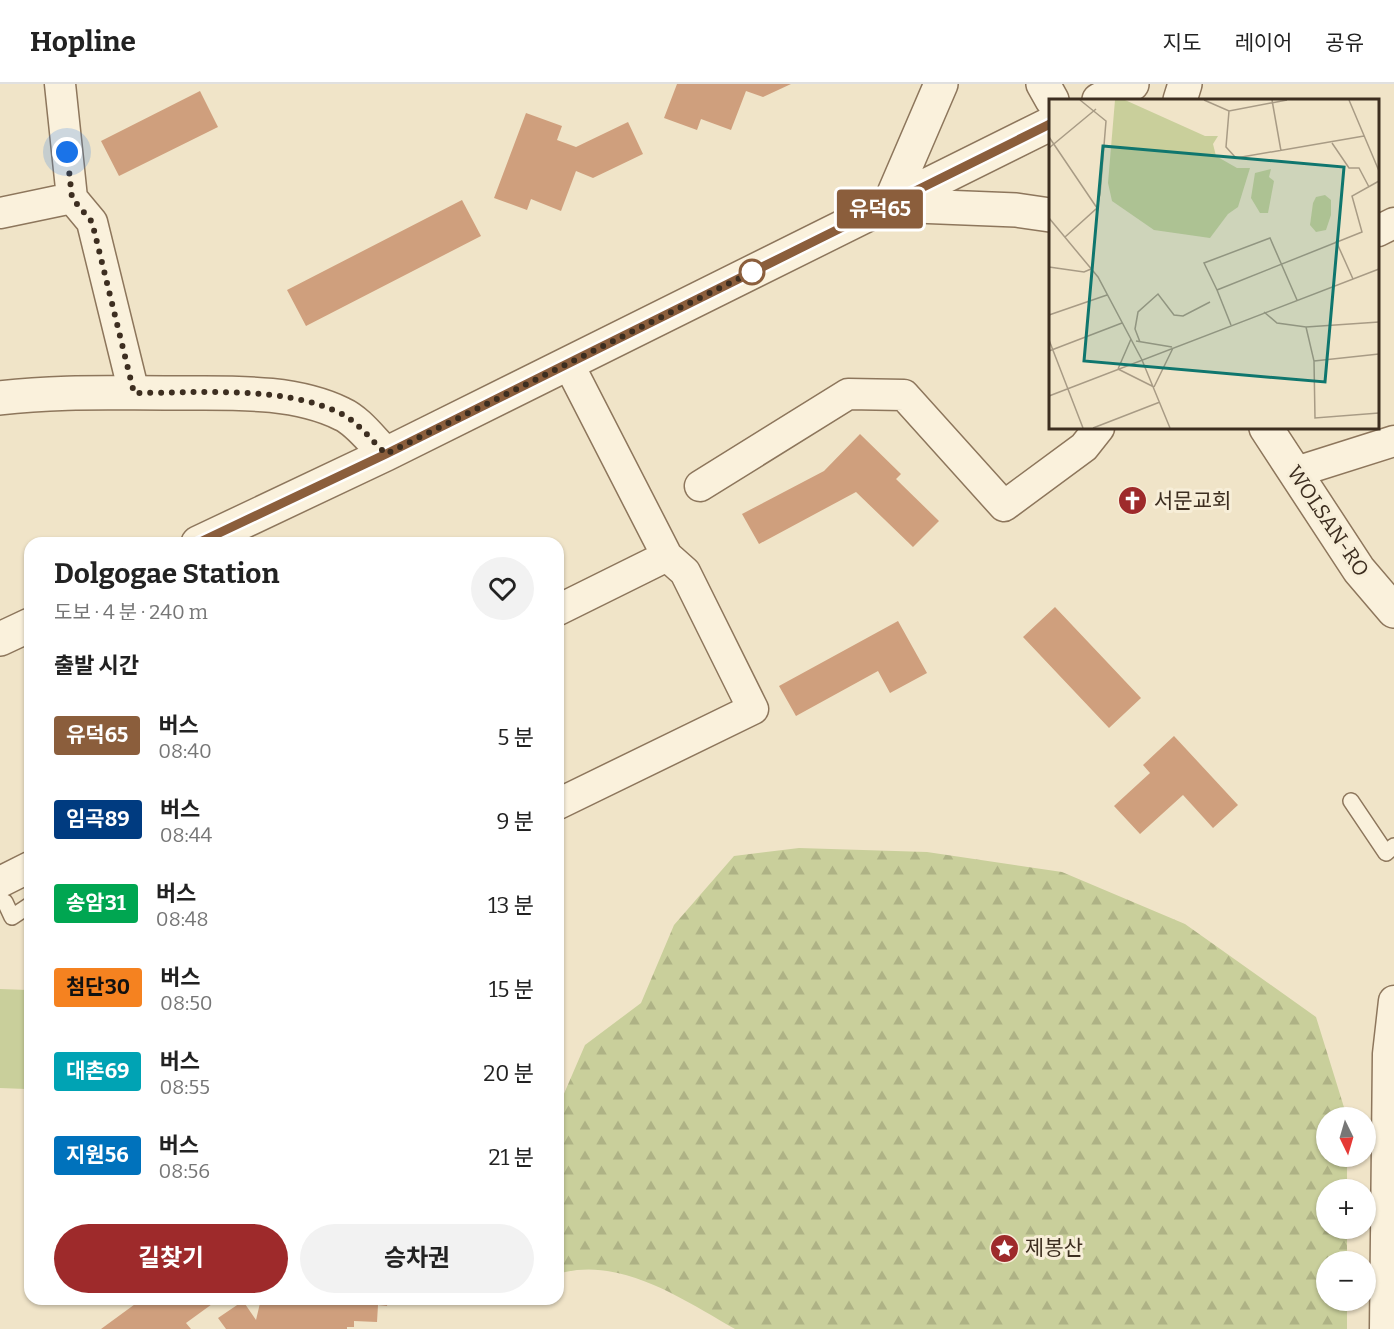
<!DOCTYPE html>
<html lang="ko">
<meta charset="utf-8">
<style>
:root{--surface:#fff;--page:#f2f2f2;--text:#222;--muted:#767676;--line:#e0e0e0;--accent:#9e2a2b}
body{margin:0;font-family:Bitter,"Noto Sans KR",serif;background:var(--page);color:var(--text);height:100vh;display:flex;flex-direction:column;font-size:22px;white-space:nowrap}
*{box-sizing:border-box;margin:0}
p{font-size:20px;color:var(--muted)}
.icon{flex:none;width:33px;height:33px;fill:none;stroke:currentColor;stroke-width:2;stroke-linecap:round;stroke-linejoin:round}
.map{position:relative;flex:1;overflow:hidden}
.sheet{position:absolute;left:24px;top:453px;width:540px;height:768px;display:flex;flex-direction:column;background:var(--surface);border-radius:18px;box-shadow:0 2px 4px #0004}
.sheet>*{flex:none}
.badge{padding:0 12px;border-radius:4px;font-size:21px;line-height:39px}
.needle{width:39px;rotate:175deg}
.buttons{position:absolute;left:1316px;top:1023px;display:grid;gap:12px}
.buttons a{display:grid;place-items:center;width:60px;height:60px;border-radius:50%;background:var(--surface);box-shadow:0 2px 4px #0004;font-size:30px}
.you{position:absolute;width:30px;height:30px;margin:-15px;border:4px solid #fff;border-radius:50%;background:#1a73e8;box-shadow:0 0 0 9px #1a73e833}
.map>.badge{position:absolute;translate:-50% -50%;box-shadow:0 0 0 3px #fff}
h2{padding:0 30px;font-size:22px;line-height:54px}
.round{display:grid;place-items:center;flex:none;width:63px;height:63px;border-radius:32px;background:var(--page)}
.headline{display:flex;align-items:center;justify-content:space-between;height:102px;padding:0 30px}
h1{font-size:28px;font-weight:700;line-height:45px}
.action{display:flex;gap:12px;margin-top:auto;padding:12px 30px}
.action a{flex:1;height:69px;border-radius:36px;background:var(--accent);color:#fff;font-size:24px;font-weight:700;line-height:69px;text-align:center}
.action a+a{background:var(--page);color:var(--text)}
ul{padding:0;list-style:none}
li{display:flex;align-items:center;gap:18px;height:84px;padding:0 30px}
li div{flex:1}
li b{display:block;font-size:22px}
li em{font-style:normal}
li .badge{min-width:66px;font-weight:700;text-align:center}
header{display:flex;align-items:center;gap:36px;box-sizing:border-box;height:84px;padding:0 30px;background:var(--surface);border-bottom:2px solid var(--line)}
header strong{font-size:28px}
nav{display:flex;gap:33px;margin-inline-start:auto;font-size:21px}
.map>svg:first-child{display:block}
.grass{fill:#c9cf9b}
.forest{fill:url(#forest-firs)}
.building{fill:#cf9f7d}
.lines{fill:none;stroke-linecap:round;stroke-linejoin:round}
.service-casing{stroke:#8d765c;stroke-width:18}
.minor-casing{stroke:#8d765c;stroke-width:33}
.tertiary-casing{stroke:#8d765c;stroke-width:36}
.service{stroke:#faf1dc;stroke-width:15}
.minor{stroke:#faf1dc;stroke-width:30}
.tertiary{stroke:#faf1dc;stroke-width:33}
.line-casing{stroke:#fff;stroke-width:14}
.line{stroke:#8b5e3c;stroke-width:9}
.walk{stroke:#3d2e20;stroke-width:6;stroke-dasharray:0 10.8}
.stop-dot{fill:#fff;stroke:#8b5e3c;stroke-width:3}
.labels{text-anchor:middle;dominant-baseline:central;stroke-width:6;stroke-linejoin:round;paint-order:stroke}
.poi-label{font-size:21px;fill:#3d2e20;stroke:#f7eed8;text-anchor:start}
.street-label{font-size:21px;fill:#3d2e20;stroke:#f7eed8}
.inset-road{fill:none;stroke:#a89b85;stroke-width:1.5}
.view{fill:#0f766e;fill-opacity:0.15;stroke:#0f766e;stroke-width:3}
.inset-edge{fill:none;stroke:#3d2e20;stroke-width:3}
</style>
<header>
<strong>Hopline</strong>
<nav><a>지도</a><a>레이어</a><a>공유</a></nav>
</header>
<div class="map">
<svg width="1394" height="1245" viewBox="0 0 1394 1245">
<defs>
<pattern id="forest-firs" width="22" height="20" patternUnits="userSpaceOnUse" patternTransform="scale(1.5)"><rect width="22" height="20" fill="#c9cf9b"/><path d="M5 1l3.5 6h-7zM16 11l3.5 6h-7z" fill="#aeb285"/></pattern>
</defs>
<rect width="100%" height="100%" fill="#f0e4c8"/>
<path class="grass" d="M0 905 28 906 26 1005 0 1004Z"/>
<path class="forest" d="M799 764 927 768 1062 788 1185 840 1316 933 1347 1033 1326 1034V1072L1347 1073V1105L1326 1106V1144L1347 1145V1177L1326 1178V1216L1347 1217V1245H735C684 1216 619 1171 558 1190V1037L560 1019 585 961 641 919 674 841 734 772Z"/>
<path class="building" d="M677 0H791L763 13 746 7 731 46 701 35 697 46 664 34Z
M200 7 218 43 119 92 101 57Z
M526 29 562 42 557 56 576 63 628 38 643 70 593 94 576 87 561 127 531 115 527 126 494 114Z
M462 116 481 152 306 242 287 206Z
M860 350 901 390 896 395 939 437 913 463 856 408 759 460 742 430 824 387Z
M1055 523 1141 614 1109 644 1023 553Z
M898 537 927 589 890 609 878 587 796 632 779 602Z
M1174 652 1238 721 1213 744 1183 711 1140 750 1114 722 1150 689 1143 681Z
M142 1215H219L186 1239 191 1245H101Z
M261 1215H388L387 1222 378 1221 377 1238 354 1237V1243H347V1245H226L218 1234 243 1217 256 1236Z"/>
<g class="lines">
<defs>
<path id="service" d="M1351 717 1386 769 1394 762
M5 818 12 833 30 821"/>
<path id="minor" d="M60 0 72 114 92 138 134 309
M0 129 72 114
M1378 147 1394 139
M1296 388 1394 357
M700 402 848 310 904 311 1004 422 1084 363 1099 344
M558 526 667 472 568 279
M558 720 753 625 685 488 667 472
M0 798 30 783
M1385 1245 1388 970 1394 917"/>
<path id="tertiary" d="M1043 0 1052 16
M1099 16 1132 0
M1180 16 1185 0
M889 121 941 0
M891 121 1016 126 1050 131
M0 314C55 307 110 309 165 309 222 310 289 304 342 330 358 337 373 358 386 370
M1266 344 1359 486 1394 527
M198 459 386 370 1050 40
M0 555 30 541"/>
</defs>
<use href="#service" class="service-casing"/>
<use href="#minor" class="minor-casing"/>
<use href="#tertiary" class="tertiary-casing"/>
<use href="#service" class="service"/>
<use href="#minor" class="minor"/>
<use href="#tertiary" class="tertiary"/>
</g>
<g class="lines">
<defs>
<path id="line" d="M198 459 386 370 1050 40"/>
</defs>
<use href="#line" class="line-casing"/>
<use href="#line" class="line"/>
<path class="walk" d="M67 68 72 114 92 138 134 309C197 309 285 301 342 330 358 338 373 358 386 370L752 188"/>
</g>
<defs>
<symbol id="church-disc" viewBox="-11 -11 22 22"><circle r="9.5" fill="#9e2a2b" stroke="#f7eed8"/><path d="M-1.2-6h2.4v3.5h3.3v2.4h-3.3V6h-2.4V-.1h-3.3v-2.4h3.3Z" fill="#fff"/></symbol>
<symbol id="sight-disc" viewBox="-11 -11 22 22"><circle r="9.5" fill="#9e2a2b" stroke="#f7eed8"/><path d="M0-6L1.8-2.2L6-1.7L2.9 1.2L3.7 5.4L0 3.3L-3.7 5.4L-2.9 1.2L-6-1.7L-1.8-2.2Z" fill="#fff"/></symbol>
</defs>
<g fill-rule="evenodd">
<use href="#church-disc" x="1116" y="400" width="33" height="33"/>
<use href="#sight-disc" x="988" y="1148" width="33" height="33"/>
</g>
<circle class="stop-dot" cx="752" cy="188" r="12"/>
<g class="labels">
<g class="poi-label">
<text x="1154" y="417">서문교회</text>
<text x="1025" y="1164">제봉산</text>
</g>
<g class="street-label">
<text transform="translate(1328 437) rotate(56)">WOLSAN-RO</text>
</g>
</g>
<g transform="translate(1049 15)">
<rect width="330" height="330" fill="#f0e4c8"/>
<path d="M276 96 282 101V116L277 131 267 133 261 126 264 104 267 98Z" fill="#c9cf9b"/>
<path d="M66 1H76L156 37H169L164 45 167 57 188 69H201L189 108 179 115 161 139 105 131 63 102 59 84Z" fill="#c9cf9b"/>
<path d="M222 70 220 78 225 82 219 114H211L202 99 206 74Z" fill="#c9cf9b"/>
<path class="inset-road" d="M155 1 180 12 238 1M223 1 232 52M300 1 330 72M180 12 177 48 187 59 315 37M0 38 48 109M283 44 300 69H310L320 88M0 49 47 10M0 119 49 178 93 261 121 329M16 138 48 109 51 95 57 22 31 1M287 142 304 180M0 168 35 173 42 170M168 191 155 164 221 139 248 201M215 213 228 224 257 228 330 223M0 216 58 196M182 226 168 191 313 133 303 97 330 82M257 228 265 262 266 319 330 314M0 241 34 329M87 242 123 248M91 243 86 230 89 213 109 195 125 216 134 217 161 203M0 252 73 224M265 262 330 255M69 270 105 288M69 270 82 240M105 288 124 249M0 297 330 170M44 329 111 303"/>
<path class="view" d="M54 47 295 68 276 283 35 262Z"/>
<rect width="330" height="330" class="inset-edge"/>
</g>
</svg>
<div class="buttons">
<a><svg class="needle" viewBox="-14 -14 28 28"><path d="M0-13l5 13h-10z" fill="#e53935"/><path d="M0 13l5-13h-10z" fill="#767676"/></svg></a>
<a>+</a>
<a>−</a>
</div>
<div class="you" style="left:67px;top:68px"></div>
<b class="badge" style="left:880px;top:125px;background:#8b5e3c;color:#fff">유덕65</b>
<section class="sheet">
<div class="headline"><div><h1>Dolgogae Station</h1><p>도보 · 4 분 · 240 m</p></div><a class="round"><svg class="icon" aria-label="heart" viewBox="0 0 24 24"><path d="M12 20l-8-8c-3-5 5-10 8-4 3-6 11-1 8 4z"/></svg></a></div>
<h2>출발 시간</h2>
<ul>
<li><span class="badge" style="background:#8b5e3c;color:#fff">유덕65</span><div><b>버스</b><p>08:40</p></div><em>5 분</em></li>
<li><span class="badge" style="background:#003b80;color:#fff">임곡89</span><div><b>버스</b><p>08:44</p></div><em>9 분</em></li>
<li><span class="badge" style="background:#00a651;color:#fff">송암31</span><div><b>버스</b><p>08:48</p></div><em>13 분</em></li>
<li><span class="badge" style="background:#f58220;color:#111">첨단30</span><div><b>버스</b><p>08:50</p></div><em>15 분</em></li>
<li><span class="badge" style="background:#00a3b4;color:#fff">대촌69</span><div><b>버스</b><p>08:55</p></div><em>20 분</em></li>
<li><span class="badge" style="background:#0072bc;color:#fff">지원56</span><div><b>버스</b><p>08:56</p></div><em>21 분</em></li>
</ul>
<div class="action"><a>길찾기</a><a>승차권</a></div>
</section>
</div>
